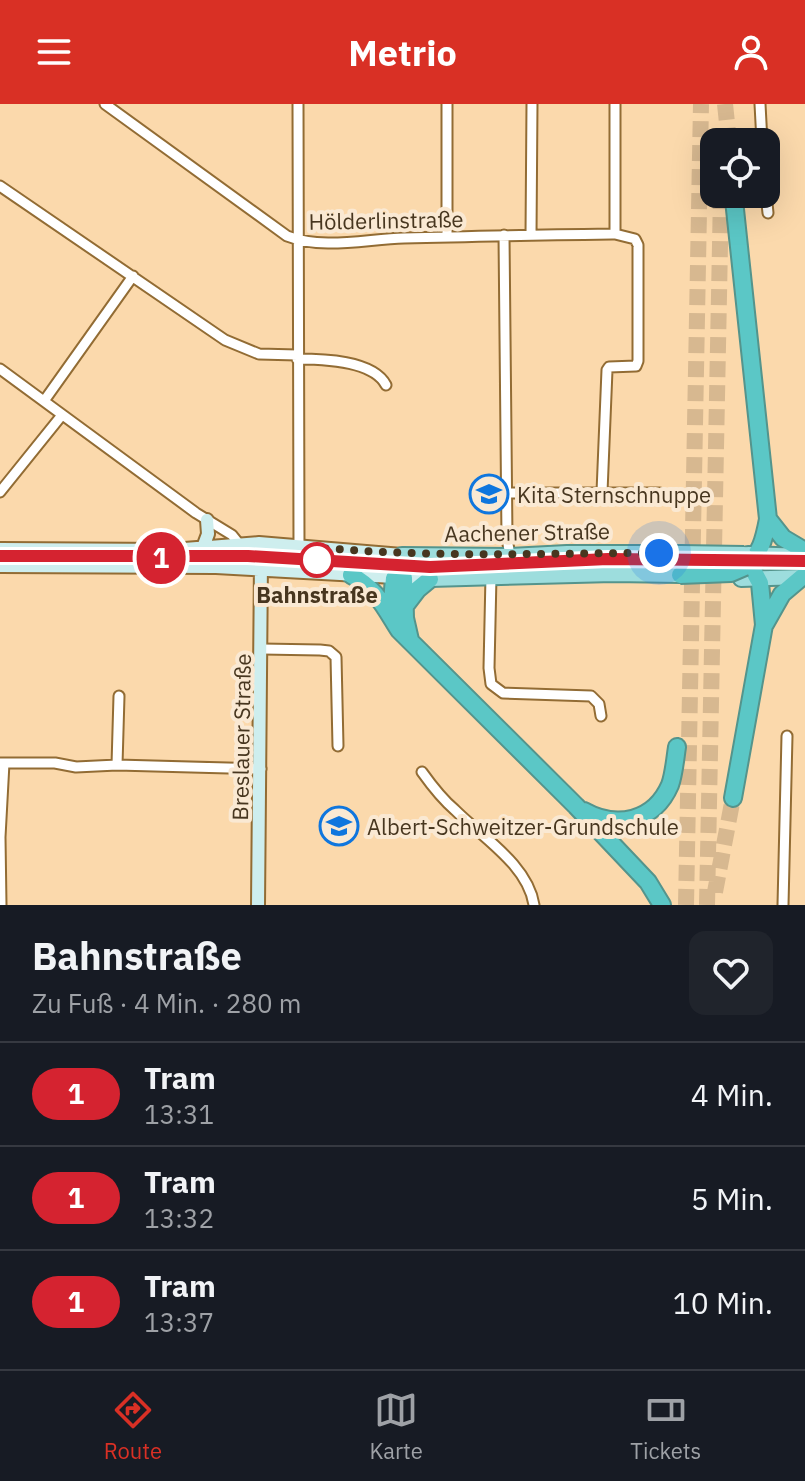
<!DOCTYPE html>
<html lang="de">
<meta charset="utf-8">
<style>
:root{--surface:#171b24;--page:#20242c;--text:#f1f3f6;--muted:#9ea1a6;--line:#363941;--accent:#d93025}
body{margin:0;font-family:"IBM Plex Sans",sans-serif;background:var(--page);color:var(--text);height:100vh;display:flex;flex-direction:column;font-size:30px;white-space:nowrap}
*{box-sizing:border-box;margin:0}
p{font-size:26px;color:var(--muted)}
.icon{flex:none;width:44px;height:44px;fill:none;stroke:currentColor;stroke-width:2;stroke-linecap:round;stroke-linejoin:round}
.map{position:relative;height:801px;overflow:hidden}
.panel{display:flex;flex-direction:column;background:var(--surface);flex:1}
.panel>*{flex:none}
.badge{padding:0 16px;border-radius:26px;font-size:28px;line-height:52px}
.buttons{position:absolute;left:700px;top:24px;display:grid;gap:16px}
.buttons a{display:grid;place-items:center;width:80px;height:80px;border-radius:16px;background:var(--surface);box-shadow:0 8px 32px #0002;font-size:40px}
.you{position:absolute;width:40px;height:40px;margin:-20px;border:6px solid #fff;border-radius:50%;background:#1a73e8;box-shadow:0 0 0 12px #1a73e833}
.map>.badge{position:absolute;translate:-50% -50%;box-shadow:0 0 0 4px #fff}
.round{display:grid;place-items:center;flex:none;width:84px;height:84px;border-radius:16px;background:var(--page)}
.overview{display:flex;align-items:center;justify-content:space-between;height:136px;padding:0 32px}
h1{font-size:38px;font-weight:700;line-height:60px}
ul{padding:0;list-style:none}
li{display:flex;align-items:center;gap:24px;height:104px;padding:0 32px;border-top:2px solid var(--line)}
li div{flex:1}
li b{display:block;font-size:30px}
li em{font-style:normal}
li .badge{min-width:88px;font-weight:700;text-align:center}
header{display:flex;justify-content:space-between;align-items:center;height:104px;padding:0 32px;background:var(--accent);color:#fff;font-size:36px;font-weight:700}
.menu{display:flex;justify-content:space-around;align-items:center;height:112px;border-top:2px solid var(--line);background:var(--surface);font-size:22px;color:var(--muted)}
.menu a{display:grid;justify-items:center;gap:4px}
.menu .on{color:var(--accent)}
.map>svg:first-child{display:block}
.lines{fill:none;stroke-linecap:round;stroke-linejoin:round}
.highway-tunnel{stroke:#d7b890;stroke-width:16;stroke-dasharray:16 8;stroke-linecap:butt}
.street-casing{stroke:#926c34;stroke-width:13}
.secondary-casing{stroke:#926c34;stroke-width:16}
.primary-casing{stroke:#54948c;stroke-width:18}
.highway-casing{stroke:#54948c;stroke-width:20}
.street{stroke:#fff;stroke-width:9}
.secondary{stroke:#ceeeee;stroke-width:12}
.primary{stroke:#9ddddd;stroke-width:14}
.highway{stroke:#5bc7c6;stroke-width:16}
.tram{stroke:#9a8160;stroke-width:2}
.primary-bridge-casing{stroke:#54948c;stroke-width:18;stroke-linecap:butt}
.highway-bridge-casing{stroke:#54948c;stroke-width:20;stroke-linecap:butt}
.primary-bridge{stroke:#9ddddd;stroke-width:14}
.highway-bridge{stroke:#5bc7c6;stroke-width:16}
.line-casing{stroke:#fff;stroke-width:18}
.line{stroke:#d52330;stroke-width:12}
.walk{stroke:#47361f;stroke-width:8;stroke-dasharray:0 14.4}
.stop-dot{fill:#fff;stroke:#d52330;stroke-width:4}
.labels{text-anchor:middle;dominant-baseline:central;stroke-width:8;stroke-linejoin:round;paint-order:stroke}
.street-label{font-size:22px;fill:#47361f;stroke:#fae9d3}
.poi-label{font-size:22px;fill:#47361f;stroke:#fae9d3;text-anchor:start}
.stop-label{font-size:22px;font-weight:bold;fill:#47361f;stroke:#fae9d3}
</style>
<header><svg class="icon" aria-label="menu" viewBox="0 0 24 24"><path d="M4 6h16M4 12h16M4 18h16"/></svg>Metrio<svg class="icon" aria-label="person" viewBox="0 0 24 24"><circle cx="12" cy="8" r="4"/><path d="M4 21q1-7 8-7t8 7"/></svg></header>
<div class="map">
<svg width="805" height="801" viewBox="0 0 805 801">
<rect width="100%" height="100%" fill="#fbd9ac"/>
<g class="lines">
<path class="highway-tunnel" d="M725 0 729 38
M715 788 733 694
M686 801 701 0
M707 801 721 90"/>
<defs>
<path id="street" d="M105 0 287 132C323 146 366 135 404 134 474 132 545 131 615 130L635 135 638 141V257L636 262 609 263 607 266 602 388
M298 0 299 442
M447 0V133
M615 0V130
M760 0 762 38
M0 82 225 236 259 250 297 251
M766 90 768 109
M504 131 507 434 510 452
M531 131 532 0
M297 255C322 255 373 256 386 281
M0 265 196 409 232 431 240 441
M44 297 133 172
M0 388 62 311
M507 389H660
M491 472 489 564 491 580 503 589 591 592 599 600 601 612
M262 545 320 546 329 547 336 553 338 642
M0 659H55L76 663 117 661 261 665
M117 661 119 592
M422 668C432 682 442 695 455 706 482 733 528 761 534 801
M1 801 0 733 4 659
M783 801 787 632"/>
<path id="secondary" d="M0 445 172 446 259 439 402 451V457
M202 446 208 430 207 416
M0 462 216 463 430 475
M258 801 261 457 265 448 279 445"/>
<path id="primary" d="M748 450 805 452
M394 474 402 451 510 452 567 449H680
M430 475 613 470 680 471
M741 475 805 473"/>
<path id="highway" d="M734 96 768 415C764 436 761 449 745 463
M768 415 783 434 805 447
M351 471C376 484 385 504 399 526L576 702 648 778 662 801
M404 474 405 514 410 536
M405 502 418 485 430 475
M391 509 394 474
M765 520 782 490 802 473
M733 694 764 521 760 479 752 464 741 453
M584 707C616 725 654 718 670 681 674 670 675 656 677 643"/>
</defs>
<use href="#street" class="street-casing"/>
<use href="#secondary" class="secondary-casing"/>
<use href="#primary" class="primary-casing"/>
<use href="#highway" class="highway-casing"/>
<use href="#street" class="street"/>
<use href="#secondary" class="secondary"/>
<use href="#primary" class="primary"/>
<use href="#highway" class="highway"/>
<path class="tram" d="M0 456H250L430 467 608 459 805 461"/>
<defs>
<path id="primary-bridge" d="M680 449 744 450"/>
<path id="highway-bridge" d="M680 471 731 469 745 463"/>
</defs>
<use href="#primary-bridge" class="primary-bridge-casing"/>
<use href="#highway-bridge" class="highway-bridge-casing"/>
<use href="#primary-bridge" class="primary-bridge"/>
<use href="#highway-bridge" class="highway-bridge"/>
</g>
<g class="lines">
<defs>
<path id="line" d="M0 452H248L430 463 608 455 805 457"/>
</defs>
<use href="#line" class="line-casing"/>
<use href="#line" class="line"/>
<path class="walk" d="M317 456 326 444C437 454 547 449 659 449"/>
</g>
<defs>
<symbol id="school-ring" viewBox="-11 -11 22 22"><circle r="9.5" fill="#fae9d3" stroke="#0f76de" stroke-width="1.5"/><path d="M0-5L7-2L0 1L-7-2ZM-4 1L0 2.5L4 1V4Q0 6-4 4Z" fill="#0f76de"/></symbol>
</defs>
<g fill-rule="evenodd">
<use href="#school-ring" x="467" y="368" width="44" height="44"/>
<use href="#school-ring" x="317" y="700" width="44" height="44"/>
</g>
<circle class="stop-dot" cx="317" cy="456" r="16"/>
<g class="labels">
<g class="street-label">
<text transform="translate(386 116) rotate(-1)">Hölderlinstraße</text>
<text transform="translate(527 428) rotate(-1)">Aachener Straße</text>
<text transform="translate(241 633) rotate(-89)">Breslauer Straße</text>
</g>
<g class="poi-label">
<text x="517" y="390">Kita Sternschnuppe</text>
<text x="367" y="722">Albert-Schweitzer-Grundschule</text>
</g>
<g class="stop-label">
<text x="317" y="490">Bahnstraße</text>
</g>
</g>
</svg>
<div class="buttons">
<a><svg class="icon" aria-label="locate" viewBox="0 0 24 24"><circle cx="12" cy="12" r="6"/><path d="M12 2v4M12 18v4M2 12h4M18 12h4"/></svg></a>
</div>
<div class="you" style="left:659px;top:449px"></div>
<b class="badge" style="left:161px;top:454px;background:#d52330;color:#fff">1</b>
</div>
<section class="panel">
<div class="overview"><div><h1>Bahnstraße</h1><p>Zu Fuß · 4 Min. · 280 m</p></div><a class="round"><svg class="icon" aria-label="heart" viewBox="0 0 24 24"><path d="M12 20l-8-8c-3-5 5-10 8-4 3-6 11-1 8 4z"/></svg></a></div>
<ul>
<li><span class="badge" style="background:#d52330;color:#fff">1</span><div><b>Tram</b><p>13:31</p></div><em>4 Min.</em></li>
<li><span class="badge" style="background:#d52330;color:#fff">1</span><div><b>Tram</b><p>13:32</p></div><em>5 Min.</em></li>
<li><span class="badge" style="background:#d52330;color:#fff">1</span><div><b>Tram</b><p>13:37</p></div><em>10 Min.</em></li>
</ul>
</section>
<nav class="menu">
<a class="on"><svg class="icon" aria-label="directions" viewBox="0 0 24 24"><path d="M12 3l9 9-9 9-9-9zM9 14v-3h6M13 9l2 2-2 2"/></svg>Route</a>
<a><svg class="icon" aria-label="map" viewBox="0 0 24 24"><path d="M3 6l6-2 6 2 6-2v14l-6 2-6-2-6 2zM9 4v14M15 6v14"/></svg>Karte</a>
<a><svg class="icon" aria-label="tickets" viewBox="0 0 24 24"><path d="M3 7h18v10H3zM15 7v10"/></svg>Tickets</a>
</nav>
